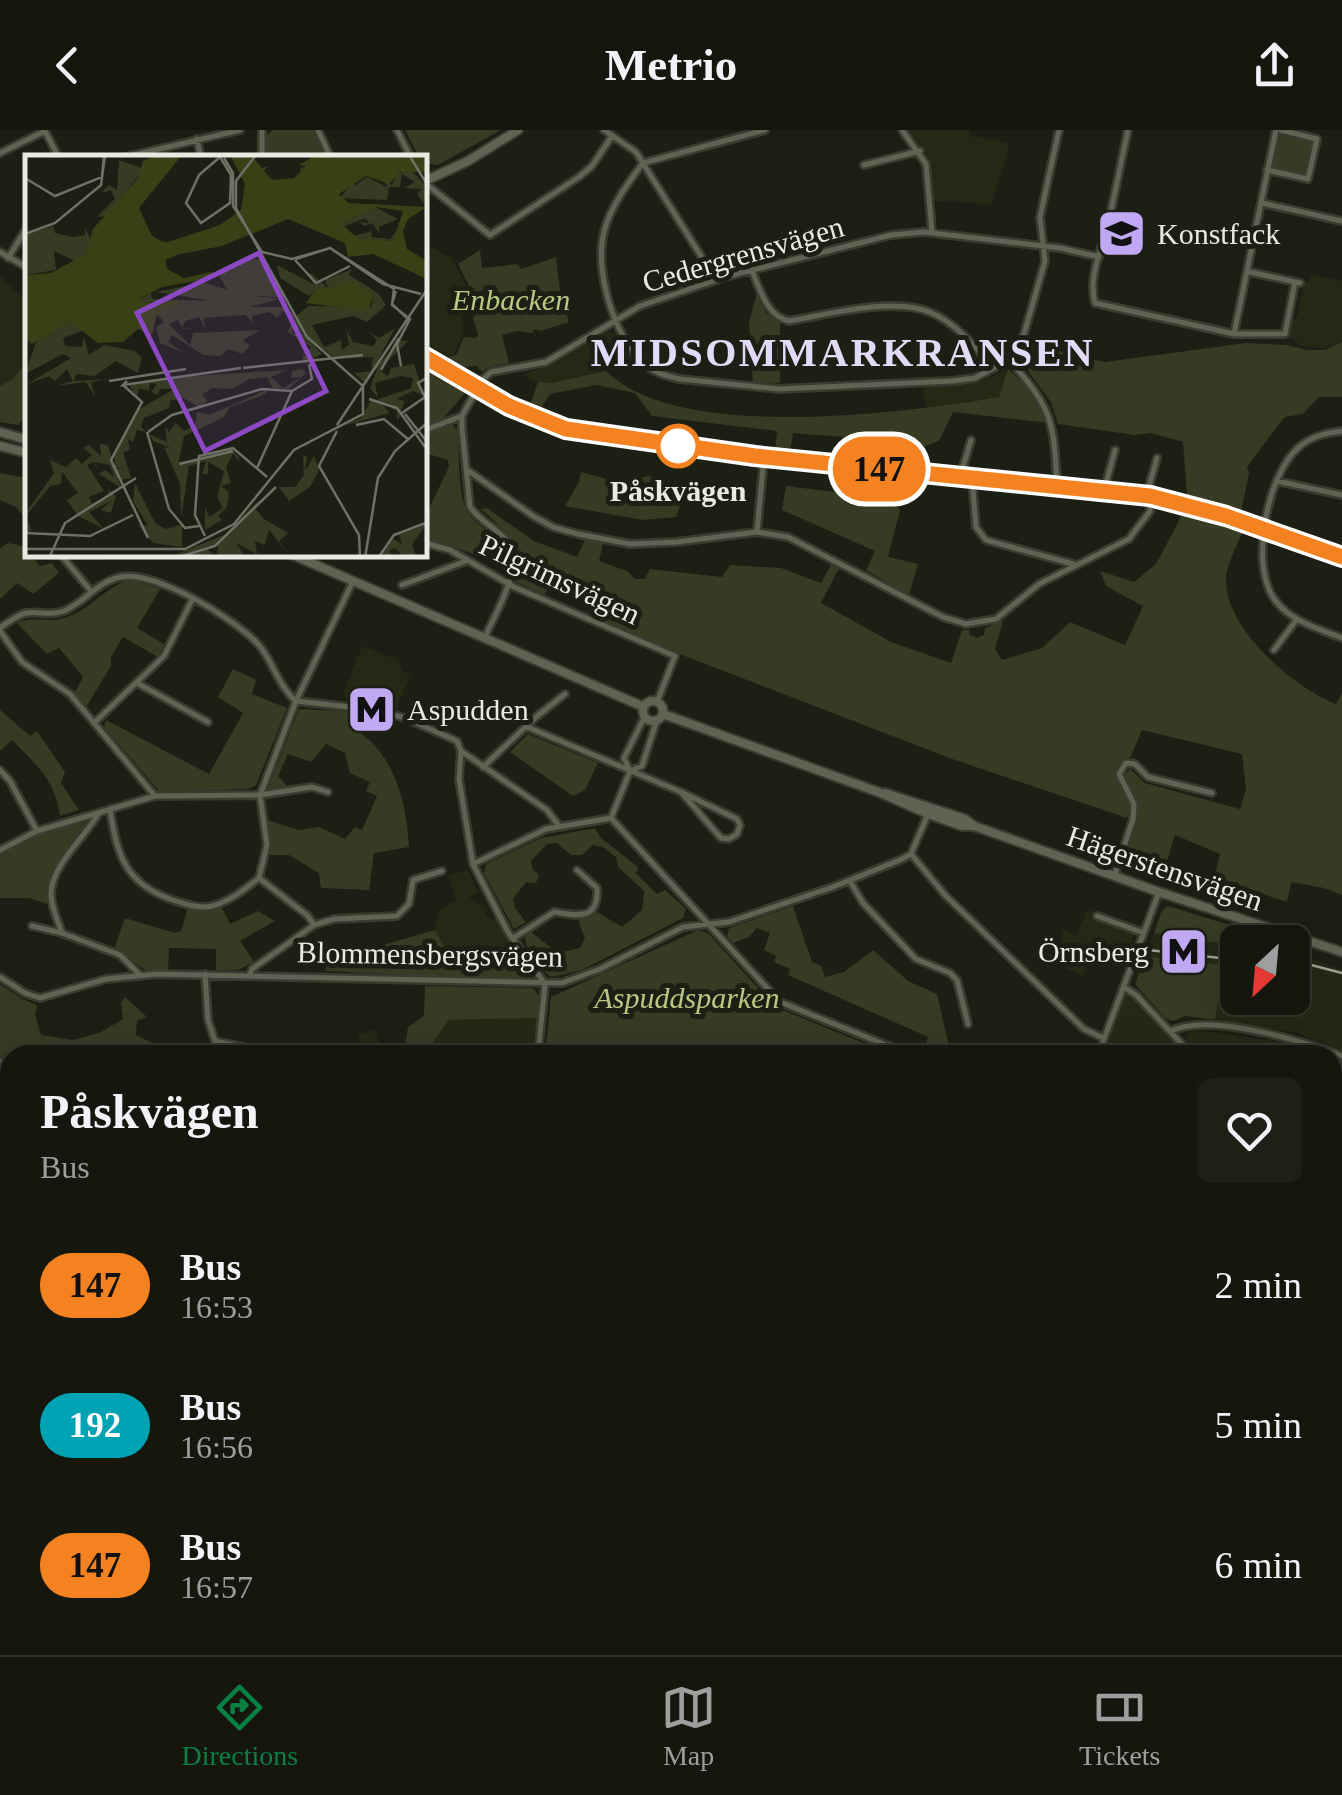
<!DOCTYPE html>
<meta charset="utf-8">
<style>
:root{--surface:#15170e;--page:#1e2017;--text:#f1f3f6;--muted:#9d9f9e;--line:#34362e;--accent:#0b8043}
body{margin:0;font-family:"Times New Roman",serif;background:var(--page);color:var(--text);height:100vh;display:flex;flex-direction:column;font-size:38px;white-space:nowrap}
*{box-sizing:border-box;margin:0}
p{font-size:32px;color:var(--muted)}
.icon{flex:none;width:55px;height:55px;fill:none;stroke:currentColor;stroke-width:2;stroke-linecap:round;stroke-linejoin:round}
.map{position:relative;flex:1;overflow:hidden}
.side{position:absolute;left:0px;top:915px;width:1342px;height:610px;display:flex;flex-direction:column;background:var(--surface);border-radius:30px 30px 0 0;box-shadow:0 10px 40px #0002,0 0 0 2px var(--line)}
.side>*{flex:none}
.badge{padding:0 20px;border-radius:32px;font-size:35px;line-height:65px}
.needle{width:65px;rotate:206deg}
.buttons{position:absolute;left:1220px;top:795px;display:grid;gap:20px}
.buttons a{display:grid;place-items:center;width:90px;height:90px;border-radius:15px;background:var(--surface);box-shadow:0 10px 40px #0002,0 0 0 2px var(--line);font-size:50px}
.map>.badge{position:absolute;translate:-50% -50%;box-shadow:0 0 0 5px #fff}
.round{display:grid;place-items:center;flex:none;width:105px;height:105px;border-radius:15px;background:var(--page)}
.summary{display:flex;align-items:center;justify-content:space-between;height:170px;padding:0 40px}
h1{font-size:48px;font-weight:800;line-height:75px}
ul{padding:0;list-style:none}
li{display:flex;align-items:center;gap:30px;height:140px;padding:0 40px}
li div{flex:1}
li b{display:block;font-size:38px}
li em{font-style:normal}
li .badge{min-width:110px;font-weight:700;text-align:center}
header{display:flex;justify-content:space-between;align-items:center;height:130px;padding:0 40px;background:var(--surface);font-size:45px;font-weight:800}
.tabs{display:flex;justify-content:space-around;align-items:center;height:140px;border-top:2px solid var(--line);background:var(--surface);font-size:28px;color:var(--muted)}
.tabs a{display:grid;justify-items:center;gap:5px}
.tabs .on{color:var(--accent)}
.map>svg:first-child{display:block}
.built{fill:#242916}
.green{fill:#363b23}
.water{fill:#384015}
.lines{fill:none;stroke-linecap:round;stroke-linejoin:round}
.minor-casing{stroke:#393c30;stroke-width:10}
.tertiary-casing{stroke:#393c30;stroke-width:12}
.minor{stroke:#5f6351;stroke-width:5}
.tertiary{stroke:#5f6351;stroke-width:8}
.rail{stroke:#9fa198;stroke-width:2.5}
.line-casing{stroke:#fff;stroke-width:22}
.line{stroke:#f58220;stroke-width:15}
.stop-dot{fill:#fff;stroke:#f58220;stroke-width:5}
.labels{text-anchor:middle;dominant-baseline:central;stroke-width:10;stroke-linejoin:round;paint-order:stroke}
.poi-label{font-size:30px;fill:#e9ebe3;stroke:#1c1f13;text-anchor:start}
.street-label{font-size:30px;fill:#e9ebe3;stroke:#1c1f13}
.park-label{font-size:30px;font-style:italic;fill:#b9c882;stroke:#1c1f13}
.stop-label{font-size:30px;font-weight:bold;fill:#e9ebe3;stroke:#1c1f13}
.district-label{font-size:40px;font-weight:bold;letter-spacing:2.5px;fill:#e2daf7;stroke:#1c1f13}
.inset-river{fill:none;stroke:#384015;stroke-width:5}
.inset-road{fill:none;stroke:#6e7166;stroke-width:2.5}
.view{fill:#8c49c4;fill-opacity:0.15;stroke:#8c49c4;stroke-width:5}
.inset-edge{fill:none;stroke:#e9ebe3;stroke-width:5}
</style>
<header><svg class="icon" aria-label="back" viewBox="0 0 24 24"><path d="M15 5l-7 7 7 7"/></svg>Metrio<svg class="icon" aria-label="share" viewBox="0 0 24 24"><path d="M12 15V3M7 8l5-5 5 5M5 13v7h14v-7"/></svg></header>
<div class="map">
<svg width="1342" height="1525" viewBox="0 0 1342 1525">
<rect width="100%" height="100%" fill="#1c1f13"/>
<path class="built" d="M907 0H969V6L1010 13 992 74 933 71 928 26Z
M425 114 452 128 472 168 461 187 464 202 454 224 443 228 425 218Z
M1311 144 1342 151V211L1324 218 1301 216 1288 206 1291 190 1297 187 1304 152H1309Z
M0 146 28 174 27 231 14 248 0 256Z
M609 202 618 205 633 227 606 241 551 253 538 252 522 245 558 232 600 204Z
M1008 239 999 267 926 279 923 257 977 253Z
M362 516 398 530 402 541 410 545 396 580 346 568 344 561Z
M468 740 478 762 469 768 488 780 485 784 493 790 497 788 512 816 509 820 447 825 435 800 439 780 456 770 448 745Z
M1087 780 1136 799 1126 826 1094 815 1083 845 1052 833 1064 800 1077 805Z
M1154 803 1237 816V837L1207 833 1206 838 1184 837 1145 826Z
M1296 824 1342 839V920L1294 902 1215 890 1223 840 1237 839 1238 868H1292L1293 825Z
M1128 865 1132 867 1187 925H1101L1122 868Z
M537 888 533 925H361L359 921V904L376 900 380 917 429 918 449 890Z
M1194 900 1290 913 1325 925H1199L1185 911 1188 904Z
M1332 928 1342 931V1075L1333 1065Z"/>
<path class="green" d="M273 0H315L326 27H267L266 5Z
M405 0H501L438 35 425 33V28L419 27Z
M1280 5 1314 12 1307 44 1273 37Z
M480 120 482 138 518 134 521 139 556 127 561 169 569 192 541 201 535 199 532 203 518 201 502 205 509 233 488 237 482 242 477 236 462 237 445 228 456 225 464 207 476 208 478 204 473 188 480 178 458 134Z
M757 163 766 183 780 192V253L753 252 749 192Z
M1342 212V267H1319L1303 284 1285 287 1279 294 1247 337 1249 343 1241 382 1187 365 1183 312 1151 303 1135 305 1058 294 1051 272 1019 229 1028 214 1105 232 1246 213 1286 215 1307 220H1325Z
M27 231V285L18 295 0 292V256L14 248Z
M425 236 465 263 441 291 425 295Z
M1008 239 1033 263 1048 293 953 282 939 311 920 318 882 310 793 303 790 323 775 321 777 301 652 286 635 263 597 255 550 264 539 282 529 278 538 252 551 253 606 241C678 313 905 283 999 267Z
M452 294 458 301C459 322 458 364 467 381 479 402 513 408 504 437 479 425 453 416 425 409V377L430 376 449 337 448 330 425 323V305Z
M581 342 621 353 648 346 676 356 680 376 676 387 643 390 565 376 579 352Z
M0 343 27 348V390L16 377 0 370Z
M786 356 877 367 891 365 900 380 888 427 918 434 909 465 866 440 875 421 782 380Z
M487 378 534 411 577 427 585 410 603 413 599 431 627 441 635 449H645L650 439 722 447 730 435 781 438 821 453 832 433 840 436 821 473 891 512 951 533 962 500H969L970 505 977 508 984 505 985 498 1003 491 995 519 1002 530 1042 518 1070 492 1125 515 1143 476 1106 456 1100 441 1134 452 1156 434 1184 381 1243 400C1238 415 1225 436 1226 452 1227 500 1294 558 1336 574L1342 562V765L1324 758 1291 752 1287 772 1214 748 1220 724 1175 705 1167 731 1128 719C1138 686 1138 677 1123 646L1130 639 1145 653 1240 679 1246 659 1242 624 1142 600 1131 626 1118 637 1116 645 1130 675 1127 688 952 629 625 503 589 486 597 465 586 455 554 443 545 465 512 450C527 416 504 400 481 379Z
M8 413 22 416 40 436 52 433 59 443 33 464 17 453 0 469V418Z
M125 451H136L160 459 137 498 164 514 158 527 123 507 111 527V536L85 579 74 564 83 547 59 518 47 524 17 493C32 485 48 493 64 488 87 482 103 460 125 451Z
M233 539 256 550 252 564 287 578 256 655 249 659 160 662 104 597 106 590 209 644 243 583 218 567Z
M299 579 365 582 359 602C395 626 407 675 409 717L374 723 369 760 321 758 319 743 289 725H267V690L299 700 319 697 345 709 355 697 362 700 377 666 366 661 370 652 350 643 345 623 326 614 311 632 288 624 278 646 288 657 267 661Z
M0 580 30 606 37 601 65 642 61 653 79 680 60 686C54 648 38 637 12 610L0 621Z
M528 604 598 633 585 660 573 666 510 622Z
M84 692 88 694 50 745 47 774 29 768H0V724L38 705Z
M595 698 601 708 638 737 636 743 657 764 665 760 686 779 683 788 582 840 551 847C539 838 525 821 525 805L531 802 558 823 580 818 585 808 578 791 597 782 622 797 642 780 644 761 618 737 616 727 603 717 593 715 582 725H571L557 713 547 714 531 731 533 740 539 745 536 753 526 752 513 769 515 778 526 792 514 799 484 743 486 734 541 708Z
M221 776 230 794 258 781 275 791 240 811 254 832 238 840H216V819L169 818 168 841 146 840 114 819 125 788 175 803 181 801 188 777 211 780Z
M793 776 812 832 821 836 825 847 844 842 873 820 908 851 937 864 949 917 974 913 975 925 922 924 928 907 788 845 790 839 774 832 776 826 764 820 770 803 757 798 749 807 733 813 727 806 729 798Z
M1168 776 1284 812H1238L1237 816 1154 803 1162 780Z
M435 800 448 825 504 823 512 816 528 845 526 851 326 841V822L332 815 366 820Z
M698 800 708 803 775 877 893 925H545L551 867Z
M1145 826 1182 831 1184 837 1206 838 1208 833 1237 837 1223 840 1215 890 1185 886 1174 891 1166 889 1135 854Z
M0 854 22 869 37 875 35 884 41 905 73 910 99 903 123 889 121 873 125 867 147 887 137 891 136 905 163 918 160 925H10V934L0 926Z
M425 856 533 858 539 866 537 888 449 890 429 918 405 917 408 897 424 886Z
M0 1037 10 1043V1222L0 1230Z
M1339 1191 1342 1192V1322L1333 1313 1332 1192Z
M0 1321 10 1327V1399L0 1393Z
M197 1515H466V1525H256Z
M652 1515H894L909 1525H704Z"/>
<path class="water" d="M1333 1313 1342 1322V1525H1009L990 1515H1332Z
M466 1515H652L704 1525H466Z"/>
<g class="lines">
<defs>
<path id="minor" d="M318 0 331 28
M397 0 411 28
M604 0 636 22 716 150
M902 0 926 34 932 102
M197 9 201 28
M0 23 45 1 59 28
M121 28 240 0
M262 28V0
M643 33C628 53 610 77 604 102 594 140 614 208 644 233 654 243 666 246 680 249L779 259 952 251 975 248 1009 230 1024 204 1045 131 1040 87 1059 0
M643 33 765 0
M864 35 920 21
M1267 40 1308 49 1317 9 1281 0
M425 53 490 105 579 47 592 36 612 6
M1262 73 1342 91
M1108 95 1128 0
M1118 97 1108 96C1101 121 1088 147 1095 173L1234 204H1285L1295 152
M0 122 28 138
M8 128 28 96
M752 141C761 161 766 185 789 191 831 184 898 165 936 185 960 197 976 219 994 238
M1250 142 1300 153
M1234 204 1276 0
M1009 230C1053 279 1054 292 1057 356
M425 300 462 286
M1342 301C1326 303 1312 306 1299 317 1267 344 1249 436 1275 470 1290 491 1319 499 1342 508
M466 339 533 386 553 397 578 404 630 414 677 412 757 402 788 407 943 487 966 494 996 489 1039 454 1129 409 1150 381 1148 360 1157 328
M960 347 971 310
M972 349 976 397 986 410 1073 434
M1277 351 1342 365
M1104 361 1115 320
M757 402 764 327
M425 413 450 420 514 457 675 526 657 572
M61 425 91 461
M402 455 466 431
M0 498C8 492 17 485 26 483 39 481 52 486 64 481 83 473 96 454 116 448 150 436 235 489 258 514 273 531 278 556 296 571L377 580 405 588 457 611 461 621 459 649 473 734 508 802 545 854 538 925
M0 501 22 532 70 564 155 666
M484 509C495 484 526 435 506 410 495 397 480 391 470 377L462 298V286L482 250 491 242 546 232 640 176 725 147 891 105 924 102 1060 118 1099 127
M1274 520 1297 489
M137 553 208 592
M645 586 624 628 630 641 642 636 657 590
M94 593 164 526 192 470
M525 596 681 662 721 708 729 709 737 704 740 695 737 689 681 662
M461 621 547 680 559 696
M483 637 536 587 565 564
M0 640 10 651 37 701
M328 662 312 657 260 665 296 571 352 453
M99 683C85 707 51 736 51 764 51 777 58 791 62 803L120 825 140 845
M611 688 780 872 911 925
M611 688 630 641
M0 720 37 701 155 666 260 665 267 715 259 748C245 759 229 772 212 776 199 779 185 774 173 770 125 754 117 725 110 679
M911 724 945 765 1084 899 1103 908
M473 734 546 699 611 688
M1114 747 1133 689 1134 674 1119 644 1126 633 1135 634 1148 647 1212 663
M259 748 308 786 314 795
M850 751 863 773 916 829 950 843 957 850 968 894
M1097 786 1144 803
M32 796 62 803
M515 807 554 782C576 785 599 792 597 758L577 740
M205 844 208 890 215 911 265 922 298 925
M250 844 252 839 314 795 334 789 397 786 409 774 413 750 442 741
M0 847 25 863 40 868 106 849 157 844 562 853 600 839 683 797 729 792 833 757 900 730 911 724 928 684
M1124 857 1136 865 1192 925
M1171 901C1209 882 1302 911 1342 926
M1098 925 1159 762
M0 932 10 938
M1332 1073 1342 1083
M1332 1093 1342 1089
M0 1268 10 1259
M0 1314 10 1320
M0 1469 10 1476
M89 1515 131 1525
M429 1525 440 1515"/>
<path id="tertiary" d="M425 51 468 31 518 0
M425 227 524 284 566 299 755 326 1150 366 1226 385 1342 427
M0 302 28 310
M0 316 28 323
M293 425 644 577
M643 581a10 10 0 1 1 20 0a10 10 0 1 1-20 0Z
M663 584 881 663 928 684 962 696H974L1159 762 1342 822
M885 663 965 689 974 696"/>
</defs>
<use href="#minor" class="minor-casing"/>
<use href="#tertiary" class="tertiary-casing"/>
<use href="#minor" class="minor"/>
<use href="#tertiary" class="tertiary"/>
<path class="rail" d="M1148 820 1238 830
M1292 830 1342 843"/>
</g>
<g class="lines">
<defs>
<path id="line" d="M425 227 509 276 566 299 755 326 1150 366 1226 386 1342 427"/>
</defs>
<use href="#line" class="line-casing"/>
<use href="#line" class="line"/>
</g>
<defs>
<symbol id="university-square" viewBox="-11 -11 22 22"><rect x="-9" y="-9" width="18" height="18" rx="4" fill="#c1a8f3" stroke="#1c1f13"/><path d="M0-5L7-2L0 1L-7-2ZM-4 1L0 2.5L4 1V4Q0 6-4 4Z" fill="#111"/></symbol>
<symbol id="metro-square" viewBox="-11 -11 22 22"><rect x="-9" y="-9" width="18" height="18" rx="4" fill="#c1a8f3" stroke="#1c1f13"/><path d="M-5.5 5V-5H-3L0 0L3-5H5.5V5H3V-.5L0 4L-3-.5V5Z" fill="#111"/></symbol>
</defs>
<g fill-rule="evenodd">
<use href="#university-square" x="1094" y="76" width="55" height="55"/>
<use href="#metro-square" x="344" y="552" width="55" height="55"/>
<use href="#metro-square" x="1156" y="794" width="55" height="55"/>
</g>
<circle class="stop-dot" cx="678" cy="316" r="20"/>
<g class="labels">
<g class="poi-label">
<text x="1157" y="103">Konstfack</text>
<text x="407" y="579">Aspudden</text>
<text x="1149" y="821" text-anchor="end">Örnsberg</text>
</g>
<g class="street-label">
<text transform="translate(743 124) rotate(-16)">Cedergrensvägen</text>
<text transform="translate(560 449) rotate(25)">Pilgrimsvägen</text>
<text transform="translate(1165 738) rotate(19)">Hägerstensvägen</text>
<text transform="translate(430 824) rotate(1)">Blommensbergsvägen</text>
</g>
<g class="park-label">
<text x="511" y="169">Enbacken</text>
<text x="687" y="867">Aspuddsparken</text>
</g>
<g class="stop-label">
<text x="678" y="360">Påskvägen</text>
</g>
<g class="district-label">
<text x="843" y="222">MIDSOMMARKRANSEN</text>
</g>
</g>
<g transform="translate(25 25)">
<rect width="402" height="402" fill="#1c1f13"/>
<path d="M94 5 119 14 81 61 72 62 90 44 86 35 76 38 84 30 92 35ZM385 14 402 32 399 49 392 39 397 34 379 33 390 27 377 19 375 32H364L362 45 315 43 330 24 329 31 342 22 362 32 360 26 367 30 371 20ZM350 52 373 64 354 72 355 79 347 68 340 71 333 67 344 68 340 63 320 71 329 81 347 76 346 82 365 84 376 70 368 86 333 83 315 69ZM28 71 30 78 47 82 60 80V73L66 85 61 99 52 107 29 96 31 115 0 120V80ZM229 104 239 105 261 143 224 140 254 144 225 152H260L271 161 284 151 346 152 349 139 317 130 302 135 293 132 284 141 255 123 252 110 290 130 281 118 287 119 303 133 300 125 327 114 324 120 353 138 361 150 342 167 328 161 287 170 299 192 316 185 317 195 324 189 321 174 328 187 348 191 352 185 343 176 354 183 370 173 341 229 329 218 346 216 348 202 311 204 269 171 267 179 275 176 297 199 279 208 277 201 287 199H277L286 192 263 177 268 165 258 156 252 163 245 157 227 161 228 169 221 160 179 163 180 174 174 162 160 166 157 173 168 174H158L153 165 144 169 165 190 168 178 235 175 218 185 225 191 217 199 204 194 195 201 178 200 147 180 143 187 160 198 135 188 131 172 139 167 131 159 159 146 117 148V143L126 138 127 144 188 146 131 137 179 127 202 135 192 116ZM46 167 62 174 38 183 40 191 57 192 59 182 64 200 79 190 110 196 117 203 113 218 91 206 70 221 51 219 49 226 83 224 66 227 70 242 61 227 30 231 48 226 42 214 30 226 24 221 2 229 46 203 38 199 0 219 11 187ZM375 185 383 186 354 215 363 221 366 213 389 209 399 241 388 236 371 244 380 246 376 256 358 245 375 257 376 261 372 265V256L357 248 364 258 318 271 336 263 345 247 386 233 388 223 376 221 350 228 353 243 345 233 354 209ZM277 214 281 218 264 234 248 233 242 222 224 224 207 234 187 233 177 240 182 245 177 254 158 243 145 246 144 253 119 263 116 272 122 277 112 275 108 287 103 284 105 295 98 297 106 323 95 325 91 314 100 313H90L89 298 113 255 149 234H135L133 240 126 237 132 229 125 228 124 236 114 233 112 242 104 230 168 221 262 215 246 222 258 233 277 222 266 223 267 216ZM241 235 242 237 236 241 205 252 199 262 159 281 153 310 208 296 214 302V306L208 299 201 312 206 328 196 331 204 337 202 352 193 361 197 365 180 375V352L184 362 198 353 192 342 199 316 183 307V319H177L181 306 164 311 156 364 155 329 139 292 148 294 128 286 124 279 142 287 140 271 144 277 151 268 159 276 170 270 172 257 184 260ZM75 289 83 290 96 333 74 319 80 315 89 322 85 310 70 307 73 317 69 307 62 310 79 336 64 342 67 349 84 341 83 334 91 341 86 358 76 355 86 346 64 357 79 374 53 361 42 345 53 338 37 317 36 329 25 331 1 361 7 376 0 378V359L29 318 25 305 41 312 51 303 57 309 67 300 58 293 64 290 76 301ZM278 301H282L280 316 289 301 294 315 285 332 264 346 254 332H270L279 320ZM110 328 130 368 141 374 157 369V392L128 388 120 379 113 369 123 371 108 346ZM233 346 230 353 239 364 263 378 254 386 263 399 244 375 240 390 230 386 232 399 211 388 219 400 192 402 193 387 183 394 190 402 142 403 199 380ZM402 369 387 389 391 402H378L370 393 364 396 369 402 355 403 368 384 377 389 374 380Z" fill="#363b23"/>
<path d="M132 0H157L114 53 127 81 140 88 195 70 216 55 220 29 205 0H226L237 13 243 11 239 16 247 25 269 23 281 11 274 10 291 0H402V17H375L364 29 341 21 314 39 324 48 402 52 383 64 378 76 382 94 402 106V124L348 99 323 102 320 88 263 64 197 91 140 102 142 114 159 123 186 117 193 122 137 132 116 143 119 148 159 146 132 159 127 180 113 174 98 187 73 188 46 167 7 189 0 184V120L26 118 61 99 68 74 113 23 118 6ZM351 52 378 56 368 86 333 83 315 69ZM323 125 349 139 343 156 281 148 292 132 304 134Z" fill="#384015" fill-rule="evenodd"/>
<path class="inset-river" d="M139 0 107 46 98 77 118 97 140 89 152 94 215 67M280 13 332 14M275 40 322 18M222 64 274 39M223 66 274 42 278 15 323 17 403 4M0 164 216 69M0 166 191 79"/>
<path class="inset-road" d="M384 0 403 31M195 2 206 20 205 48 176 68 161 48 174 20ZM199 3 208 18V51L237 97 267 104 305 93 369 134 367 150 385 164 372 189 376 211M0 23 30 41 77 22 79 0M0 79 30 68 76 30 80 0M271 104 305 93 358 129 396 139M270 105 291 128 325 111M371 136 367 149 383 164M218 213 338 200M356 215 374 183M84 226 161 214M102 226 98 230 216 213M98 230 117 247 86 305 123 383M344 244 372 253 400 292M377 258 400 242 393 228 403 222M380 259 403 288M312 270 403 133M331 270 359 264 384 285M312 276 294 311 334 380 335 403M122 277 144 354 160 373 174 371M123 277 147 260 237 234 267 236M154 309 208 296M232 313 267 236 287 224 284 209M0 378 65 381 108 360M180 381 170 360 174 301 208 293 242 322M0 394H160L209 369 269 295 338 259V231L282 182 211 53V26L231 0M20 403H80M24 403 40 368 111 323M151 403 190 391 251 332M340 403 353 323 370 296 403 267M353 403 369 380 403 367"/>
<path class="view" d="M234 98 301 236 180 296 112 158Z"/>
<rect width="402" height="402" class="inset-edge"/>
</g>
</svg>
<div class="buttons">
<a><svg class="needle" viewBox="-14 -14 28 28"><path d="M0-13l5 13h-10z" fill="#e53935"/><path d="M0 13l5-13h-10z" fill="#9d9f9e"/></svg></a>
</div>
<b class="badge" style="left:879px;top:339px;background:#f58220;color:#111">147</b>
<section class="side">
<div class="summary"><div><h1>Påskvägen</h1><p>Bus</p></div><a class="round"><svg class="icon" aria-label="heart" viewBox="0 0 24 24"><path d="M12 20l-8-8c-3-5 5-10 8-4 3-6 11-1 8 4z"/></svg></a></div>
<ul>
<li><span class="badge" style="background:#f58220;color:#111">147</span><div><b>Bus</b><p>16:53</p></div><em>2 min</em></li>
<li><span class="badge" style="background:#00a3b4;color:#fff">192</span><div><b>Bus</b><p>16:56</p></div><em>5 min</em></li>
<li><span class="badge" style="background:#f58220;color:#111">147</span><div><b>Bus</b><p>16:57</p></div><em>6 min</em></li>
</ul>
</section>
</div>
<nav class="tabs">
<a class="on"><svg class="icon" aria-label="directions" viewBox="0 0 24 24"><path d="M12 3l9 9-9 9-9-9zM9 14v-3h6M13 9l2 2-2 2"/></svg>Directions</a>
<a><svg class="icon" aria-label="map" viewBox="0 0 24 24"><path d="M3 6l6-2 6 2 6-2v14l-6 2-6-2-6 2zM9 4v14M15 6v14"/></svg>Map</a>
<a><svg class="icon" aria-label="tickets" viewBox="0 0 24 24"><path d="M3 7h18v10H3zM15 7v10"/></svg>Tickets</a>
</nav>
